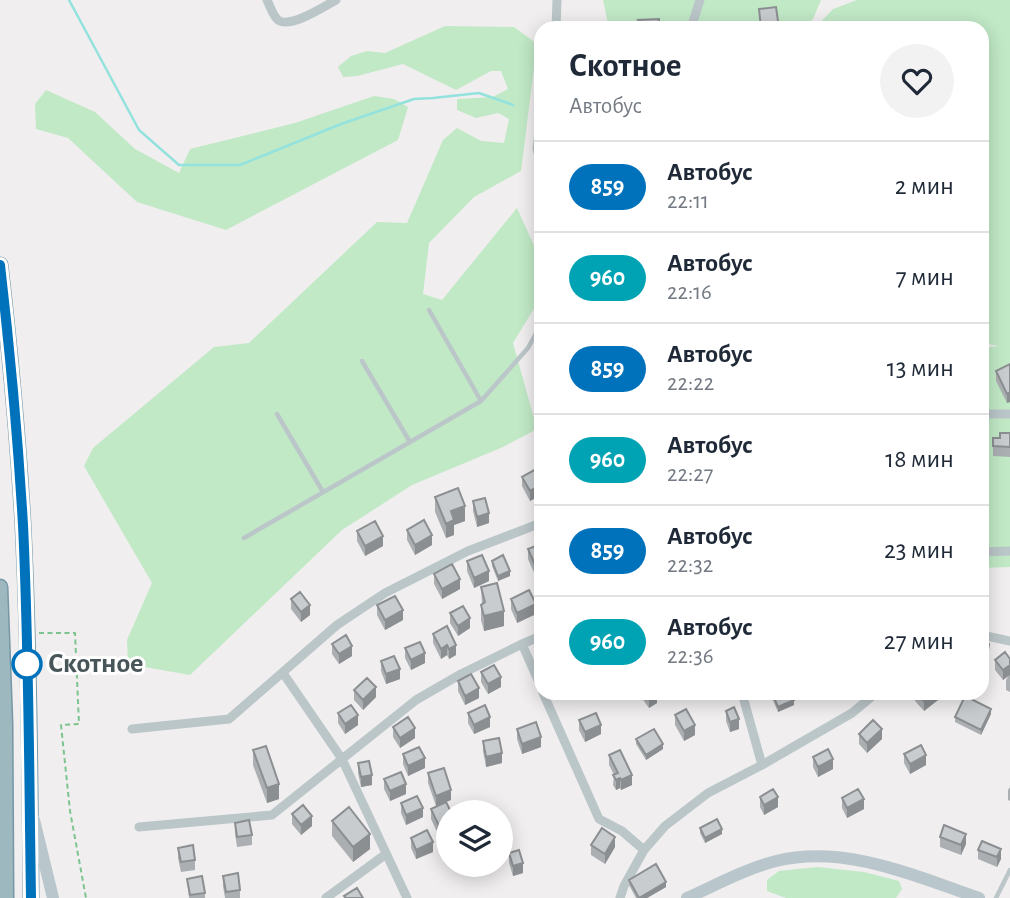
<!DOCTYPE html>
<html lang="ru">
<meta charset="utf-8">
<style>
:root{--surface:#fff;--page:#f2f2f3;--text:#1f2937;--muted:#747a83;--line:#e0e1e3}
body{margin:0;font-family:"Alegreya Sans",sans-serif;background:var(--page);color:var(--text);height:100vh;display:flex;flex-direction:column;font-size:26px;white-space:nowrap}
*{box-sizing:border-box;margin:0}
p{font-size:23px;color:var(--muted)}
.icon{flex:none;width:38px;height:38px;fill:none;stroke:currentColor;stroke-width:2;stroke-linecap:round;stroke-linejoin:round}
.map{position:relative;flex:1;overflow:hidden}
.sheet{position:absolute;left:534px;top:21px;width:455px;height:679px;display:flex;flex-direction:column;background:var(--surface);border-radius:21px;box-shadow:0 4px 18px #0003}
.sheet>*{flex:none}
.badge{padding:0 14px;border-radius:23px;font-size:24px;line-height:46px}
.controls{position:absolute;left:436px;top:800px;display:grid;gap:14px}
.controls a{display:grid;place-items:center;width:77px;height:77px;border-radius:50%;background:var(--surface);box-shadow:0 4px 18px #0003;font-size:35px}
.map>.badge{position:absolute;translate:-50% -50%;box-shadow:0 0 0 4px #fff}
.round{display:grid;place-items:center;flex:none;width:74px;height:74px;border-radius:37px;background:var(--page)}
.head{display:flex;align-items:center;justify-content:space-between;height:119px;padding:0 35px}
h1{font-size:33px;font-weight:600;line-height:52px}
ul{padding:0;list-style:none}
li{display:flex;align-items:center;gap:21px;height:91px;padding:0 35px;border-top:2px solid var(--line)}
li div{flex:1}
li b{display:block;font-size:26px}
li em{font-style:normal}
li .badge{min-width:77px;font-weight:700;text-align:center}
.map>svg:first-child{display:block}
.green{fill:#c1e9c6}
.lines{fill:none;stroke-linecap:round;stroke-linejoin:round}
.stream{stroke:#93e2dd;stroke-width:2.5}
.trunk-casing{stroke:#7697a3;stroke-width:17}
.path{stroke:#7dc48e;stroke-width:2;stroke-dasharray:5 3.5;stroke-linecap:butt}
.service{stroke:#bbc6c9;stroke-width:4.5}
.minor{stroke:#bbc6c9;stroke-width:9}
.secondary{stroke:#b9c6cb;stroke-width:12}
.trunk{stroke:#9eb8c0;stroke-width:14}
.wall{fill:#acafb2}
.shaded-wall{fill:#8c8f91}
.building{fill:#c8cccf;stroke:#8c8f91;stroke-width:2}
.line-casing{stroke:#fff;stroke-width:16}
.line{stroke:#0072bc;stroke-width:10}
.stop-dot{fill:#fff;stroke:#0072bc;stroke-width:3.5}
.labels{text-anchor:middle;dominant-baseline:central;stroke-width:6;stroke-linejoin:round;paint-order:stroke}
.stop-label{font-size:28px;font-weight:bold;fill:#485659;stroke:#fff;text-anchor:start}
</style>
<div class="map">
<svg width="1010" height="898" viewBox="0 0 1010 898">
<rect width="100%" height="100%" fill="#f0eeef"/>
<path class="green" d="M603 0H821L813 19 805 28H609Z
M857 0H1010V567L982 568V348L999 346 982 343V28H815L833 9Z
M445 26 514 27 537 44 521 171 474 197 429 243 423 294 442 300 517 208 541 261V297L513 343 537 429 503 447 412 485 342 530 190 675 128 664 127 640 152 583 84 466 93 448 214 347 249 343 377 222 407 223 443 140 457 128 481 141 504 143 509 119 498 113 476 118 457 110V99L493 97 508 89 501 71H491L456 90 403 64 357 76 343 77 338 67 351 56 367 51 385 53Z
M46 90 95 112 135 149 179 173 190 149 295 123 374 96 394 99 408 107 398 140 226 230 137 202 68 138 36 129 35 104Z
M817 867 864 872 899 881 902 889 896 898H786L767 891V880L779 871Z"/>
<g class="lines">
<path class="stream" d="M69 0 139 130 179 165H240L341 124 414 99 433 98 479 93 513 105"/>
<defs>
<path id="trunk" d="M0 265C10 351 18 438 23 525 29 649 30 774 31 898
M0 587 5 724 6 898"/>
</defs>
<use href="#trunk" class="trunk-casing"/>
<path class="path" d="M39 633H75L79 724 61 725 70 811 86 898
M52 669H75"/>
<path class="service" d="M429 310 481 401
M362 361 410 442
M277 414 323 492
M244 538 481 401 528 348 541 324
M996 898 1010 870"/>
<path class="minor" d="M267 0C270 6 273 16 278 20 290 29 325 6 336 0
M556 28 557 0
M691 28 700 0
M541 116 537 148 541 167
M982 414H1010
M982 552 1010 551
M982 635 1010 641
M541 636 522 644 541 687
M283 673 342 759 407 898
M543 693 599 819 622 831 644 850
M742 693 762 765
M132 729 229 719 337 625 385 593 468 551 541 523
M139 827 272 815 416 700 461 674 522 644
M326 898 386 854
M620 898 624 886 644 850 665 826 708 793 762 765 852 713 876 693"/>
<path class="secondary" d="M34 820 53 898
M687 898C716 885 745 869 776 861 845 844 915 876 979 898"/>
<use href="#trunk" class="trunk"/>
</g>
<path class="wall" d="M1010 364V402L1007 403 996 381V371Z
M1010 433V457L993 456V438H1000Z
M541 468V495L530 501 522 486V477Z
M435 497 465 521 454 525V535L446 538 435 512Z
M473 501 489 523 477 527 473 511Z
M407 530 432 545 415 555 407 540Z
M357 531 383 546 365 556 357 541Z
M541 544 536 577 528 559V549Z
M467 561 489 581 474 588 467 571Z
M492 561 510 576 498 581 492 566Z
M434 574 460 589 442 599 434 584Z
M481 587 504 626 484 631 481 620V605H482Z
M291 599 310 615 301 622 291 609Z
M511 599 536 614 517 623 511 609Z
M377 605 403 620 385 630 377 615Z
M450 613 470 628 458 636 450 623Z
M447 626 456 655 449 659 447 655 441 659 433 643V634Z
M982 643 989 654 986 671 982 670Z
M332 644 352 656 339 664 332 654Z
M405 648 425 663 411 670 405 658Z
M1010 659V692L1006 690V680L1009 675 1003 680 995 670V660Z
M381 661 400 679 386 684 381 671Z
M481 672 501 687 488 694 481 682Z
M458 681 479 698 465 705 458 691Z
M354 690 376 697 363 710 354 700Z
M641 693H656L657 703 649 708 641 697Z
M772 693 794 705 778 712 772 698Z
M915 693H938V700L924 711 915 701Z
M726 711 739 729 730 732 726 721Z
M338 713 358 725 345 734 338 723Z
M468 713 490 727 474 734 468 723Z
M991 714 981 735 955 722V717Z
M675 715 695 735 684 741 675 725Z
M579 720 601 734 585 742 579 730Z
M393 727 415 738 400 748 393 737Z
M517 729 541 747 522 754 517 739Z
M859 734 882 739 867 753 859 744Z
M636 739 663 749 646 760 636 744Z
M483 741 502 763 486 767 483 751Z
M253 750 279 799 267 803 253 765Z
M403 754 425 768 408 776 403 764Z
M904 754 926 765 910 774 904 763Z
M609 755 632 785 621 790 620 788 616 790 613 785 614 775 609 765Z
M813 757 833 769 818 777 813 767Z
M358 763 372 785 361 787 358 773Z
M428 773 451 800 436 806 428 783Z
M384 779 406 794 390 801 384 789Z
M1010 787V801L1008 800V790Z
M760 797 778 807 764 815 760 807Z
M842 798 864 809 847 818 842 808Z
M446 802 439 836 431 819V809Z
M401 803 423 817 406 825 401 813Z
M292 814 312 826 301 835 292 824Z
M332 821 370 849 353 862 332 836Z
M235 823 252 835V845L237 847 235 833Z
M700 828 722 834 705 843 700 833Z
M940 837 966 844 961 855 940 847Z
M411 838 433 852 416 859 411 848Z
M591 845 615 847 605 864 591 855Z
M178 848 195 860V870L181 872 178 858Z
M978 850 1001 859 997 867 978 859Z
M509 853 523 873 513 876 509 863Z
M223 876 240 890V898H225L223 886Z
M187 879 205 893V898H189Z
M629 880 666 887 647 898H636L629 885Z"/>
<path class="shaded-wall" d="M1010 392V402L1007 403V394Z
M541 485V495L530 501V491Z
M465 506V521L454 525V535L446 538V524L451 511Z
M489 513V523L477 527V517Z
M432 535V545L415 555V545Z
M383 536V546L365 556V546Z
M541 565V575L536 577V567Z
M489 571V581L474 588V578Z
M510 571V576L498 581V576Z
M460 579V589L442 599V589Z
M536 604V614L517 623V613Z
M310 605V615L301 622V612Z
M403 610V620L385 630V620Z
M504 611V626L484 631V616Z
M470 618V628L458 636V626Z
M989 644V654L986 671V661Z
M447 645V655L441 659V649Z
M456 645V655L449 659V649Z
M352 646V656L339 664V654Z
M425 653V663L411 670V660Z
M1010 665V675L1003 680V670Z
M400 669V679L386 684V674Z
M501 677V687L488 694V684Z
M376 687V697L363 710V700Z
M479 688V698L465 705V696Z
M697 693H711V695L697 700Z
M934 693H938V700L924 711V701Z
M657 694V703L649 708V698Z
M794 700V705L778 712V707Z
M991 709V714L981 735V730Z
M358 715V725L345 734V724Z
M490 717V727L474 734V725Z
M739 719V729L730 732V722Z
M601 725V734L585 742V732Z
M695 725V735L684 741V731Z
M415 728V738L400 748V738Z
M882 729V739L867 753V743Z
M541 737V747L522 754V744Z
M663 744V749L646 760V755Z
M502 753V763L486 767V757Z
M926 755V765L910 774V764Z
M425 758V768L408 776V766Z
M833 759V769L818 777V767Z
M372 775V785L361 787V777Z
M632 775V785L621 790V780Z
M620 778V788L616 790V780Z
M279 784V799L267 803V788Z
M406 784V794L390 801V791Z
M451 790V800L436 806V796Z
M778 797V807L764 815V805Z
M864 799V809L847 818V808Z
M423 808V817L406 825V815Z
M312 816V826L301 835V825Z
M448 821V831L439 836V826Z
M722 829V834L705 843V838Z
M370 834V849L353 862V847Z
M966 834V844L961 855V845Z
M615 837V847L605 864V854Z
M433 842V852L416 859V850Z
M1001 849V859L997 867V857Z
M523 863V873L513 876V866Z
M666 882V887L647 898H639Z"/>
<path class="building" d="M776 7 779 28H761L759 9Z
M659 19V28H642L638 20Z
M1010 364V392L1007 394 996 371Z
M1000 433H1010V447L993 446V438H1000Z
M540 467 541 485 530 491 522 477Z
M458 488 465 506 451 511 454 520 446 524 435 497Z
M485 498 489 513 477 517 473 501Z
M424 520 432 535 415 545 407 530Z
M375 521 383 536 365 546 357 531Z
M541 544V565L536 567 528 549Z
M482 555 489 571 474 578 467 561Z
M503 555 510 571 498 576 492 561Z
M452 564 460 579 442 589 434 574Z
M497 583 504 611 484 616 481 605 485 602 481 587Z
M529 590 536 604 517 613 511 599Z
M300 592 310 605 301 612 291 599Z
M395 596 403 610 385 620 377 605Z
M463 606 470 618 458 626 450 613Z
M447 626 456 645 449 649 447 645 441 649 433 634Z
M346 635 352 646 339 654 332 644Z
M420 642 425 653 411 660 405 648Z
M982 643 989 644 986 661 982 660Z
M1005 652 1010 659V665L1003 670 995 660Z
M394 656 400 669 386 674 381 661Z
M494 665 501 677 488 684 481 672Z
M471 674 479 688 465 696 458 681Z
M367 678 376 687 363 700 354 690Z
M645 693H656L657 694 649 698Z
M772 693H791L794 700 778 707Z
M917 693H934L924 701Z
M965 696 991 709 981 730 955 717Z
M351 705 358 715 345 724 338 713Z
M485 705 490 717 474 725 468 713Z
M734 707 739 719 730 722 726 711Z
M686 709 695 725 684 731 675 715Z
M596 713 601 725 585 732 579 720Z
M408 717 415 728 400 738 393 727Z
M873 720 882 729 867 743 859 734Z
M536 722 541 737 522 744 517 729Z
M654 729 663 744 646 755 636 739Z
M499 738 502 753 486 757 483 741Z
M921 745 926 755 910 764 904 754Z
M266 746 279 784 267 788 253 750Z
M419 747 425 758 408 766 403 754Z
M828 749 833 759 818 767 813 757Z
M620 750 632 775 621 780 620 778 616 780 613 775 618 773 609 755Z
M369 761 372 775 361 777 358 763Z
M444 768 451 790 436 796 428 773Z
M401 772 406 784 390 791 384 779Z
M773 789 778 797 764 805 760 797Z
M858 789 864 799 847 808 842 798Z
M417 796 423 808 406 815 401 803Z
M446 802 451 812H448V821L439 826 431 809Z
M303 805 312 816 301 825 292 814Z
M349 807 370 834 353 847 332 821Z
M717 819 722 829 705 838 700 828Z
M249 820 252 835 237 837 235 823Z
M944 825 966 834 961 845 940 837Z
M602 828 615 837 605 854 591 845Z
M427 830 433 842 416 850 411 838Z
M982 841 1001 849 997 857 978 850Z
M193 845 195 860 181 862 178 848Z
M519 850 523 863 513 866 509 853Z
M656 864 666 882 639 898 629 880Z
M238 873 240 890 226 892 223 876Z
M202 876 205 893 190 895 187 879Z
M357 888 363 898H346L344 896Z"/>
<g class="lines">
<defs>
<path id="line" d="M0 265C10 351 18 439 23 525 29 649 29 774 31 898"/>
</defs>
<use href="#line" class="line-casing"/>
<use href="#line" class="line"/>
</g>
<circle class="stop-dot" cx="27" cy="664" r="14"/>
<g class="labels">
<g class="stop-label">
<text x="48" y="664">Скотное</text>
</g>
</g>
</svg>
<div class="controls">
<a><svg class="icon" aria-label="layers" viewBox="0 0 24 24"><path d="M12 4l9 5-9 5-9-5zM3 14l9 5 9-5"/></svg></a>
</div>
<section class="sheet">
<div class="head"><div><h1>Скотное</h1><p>Автобус</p></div><a class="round"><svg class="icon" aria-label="heart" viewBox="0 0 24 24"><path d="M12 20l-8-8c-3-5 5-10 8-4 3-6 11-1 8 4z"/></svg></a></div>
<ul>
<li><span class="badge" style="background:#0072bc;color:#fff">859</span><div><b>Автобус</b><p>22:11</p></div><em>2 мин</em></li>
<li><span class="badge" style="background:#00a3b4;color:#fff">960</span><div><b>Автобус</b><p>22:16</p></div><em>7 мин</em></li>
<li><span class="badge" style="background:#0072bc;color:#fff">859</span><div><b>Автобус</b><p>22:22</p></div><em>13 мин</em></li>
<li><span class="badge" style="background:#00a3b4;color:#fff">960</span><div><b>Автобус</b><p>22:27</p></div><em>18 мин</em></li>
<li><span class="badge" style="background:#0072bc;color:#fff">859</span><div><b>Автобус</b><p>22:32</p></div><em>23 мин</em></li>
<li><span class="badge" style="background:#00a3b4;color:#fff">960</span><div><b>Автобус</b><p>22:36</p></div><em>27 мин</em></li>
</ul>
</section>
</div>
